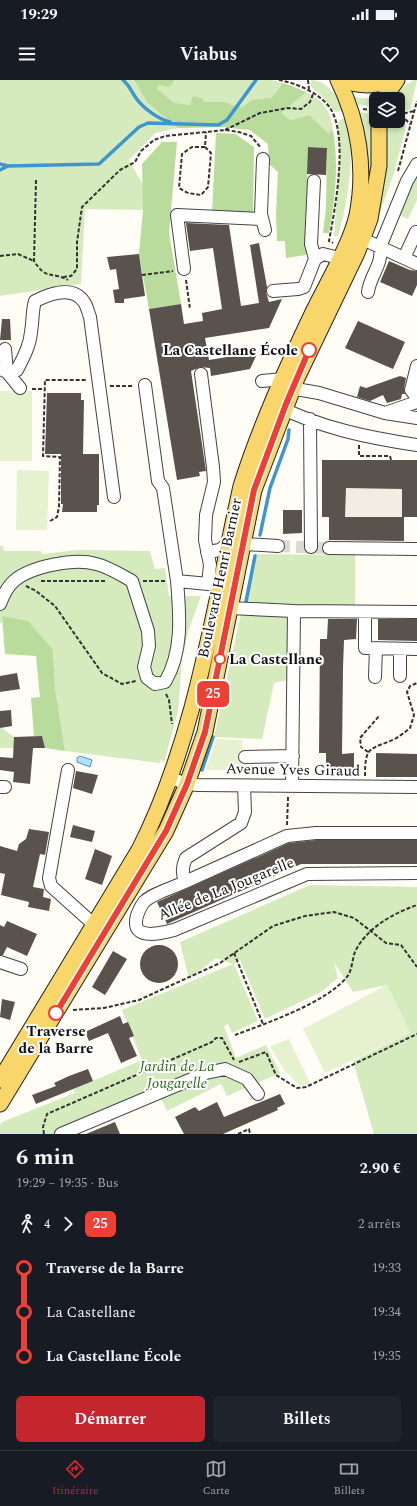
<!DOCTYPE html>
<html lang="fr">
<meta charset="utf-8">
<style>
:root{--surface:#171b24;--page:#20242c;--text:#f1f3f6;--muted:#9ea1a6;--line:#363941;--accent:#c4262e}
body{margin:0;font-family:Spectral,serif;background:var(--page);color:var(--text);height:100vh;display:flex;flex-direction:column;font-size:15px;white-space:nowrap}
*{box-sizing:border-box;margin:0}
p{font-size:13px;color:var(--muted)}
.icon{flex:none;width:22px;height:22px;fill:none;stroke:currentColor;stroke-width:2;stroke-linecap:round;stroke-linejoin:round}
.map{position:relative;height:1054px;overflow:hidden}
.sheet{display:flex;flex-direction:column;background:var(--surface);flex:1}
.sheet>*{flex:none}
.badge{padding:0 8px;border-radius:6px;font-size:14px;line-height:26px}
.tools{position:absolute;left:369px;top:12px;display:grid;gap:8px}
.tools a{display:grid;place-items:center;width:36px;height:36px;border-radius:6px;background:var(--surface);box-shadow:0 2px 6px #0003;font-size:20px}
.map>.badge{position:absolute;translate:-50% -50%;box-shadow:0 0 0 2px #fff}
.legs{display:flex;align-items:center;gap:6px;height:44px;padding:0 16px;font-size:13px}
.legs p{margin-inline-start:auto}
.headline{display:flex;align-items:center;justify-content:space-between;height:68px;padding:0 16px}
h1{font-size:22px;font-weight:700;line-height:30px}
.button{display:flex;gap:8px;margin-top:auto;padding:8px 16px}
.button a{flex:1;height:46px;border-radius:6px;background:var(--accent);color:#fff;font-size:16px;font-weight:700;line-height:46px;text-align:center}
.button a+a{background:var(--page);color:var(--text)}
ul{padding:0 16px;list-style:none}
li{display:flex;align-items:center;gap:14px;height:44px;font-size:15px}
li i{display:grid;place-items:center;width:6px;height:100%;margin:0 5px;background:currentColor}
li i::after{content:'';width:10px;height:10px;margin:-5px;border:3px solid;border-radius:50%;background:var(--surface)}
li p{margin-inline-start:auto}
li:first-child i{background:linear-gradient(#0000 50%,currentColor 0)}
li:last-child i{background:linear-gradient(currentColor 50%,#0000 0)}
.status{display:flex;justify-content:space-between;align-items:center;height:28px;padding:0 20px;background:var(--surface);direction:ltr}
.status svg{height:11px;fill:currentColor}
header{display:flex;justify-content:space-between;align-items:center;height:52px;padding:0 16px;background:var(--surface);font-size:18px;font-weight:700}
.menu{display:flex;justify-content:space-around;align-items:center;height:56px;border-top:1px solid var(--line);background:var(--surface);font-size:11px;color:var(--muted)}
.menu a{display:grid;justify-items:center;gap:2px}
.menu .active{color:var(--accent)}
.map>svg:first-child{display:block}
.green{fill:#d5ebbd}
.forest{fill:#b9dc9c}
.pitch{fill:#e6f2cf}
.plaza{fill:#f1ede2}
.water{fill:#b9e0f7;stroke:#3f96cf}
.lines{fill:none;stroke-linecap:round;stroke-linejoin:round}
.stream{stroke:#3f96cf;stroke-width:3.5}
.building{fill:#5a524d}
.minor-tunnel{stroke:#dbdad3;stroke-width:12;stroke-dasharray:12 6;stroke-linecap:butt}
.minor-casing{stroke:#444;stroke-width:14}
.major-casing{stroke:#222;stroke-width:17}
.path{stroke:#333;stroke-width:2;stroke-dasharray:4 2;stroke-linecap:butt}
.minor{stroke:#fff;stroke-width:12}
.major{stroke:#f9d66b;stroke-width:15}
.line-1-casing{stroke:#fff;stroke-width:9}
.line-1{stroke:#ee3f34;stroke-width:6}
.stop-1-dot{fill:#fff;stroke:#ee3f34;stroke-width:2}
.labels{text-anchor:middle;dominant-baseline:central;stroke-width:4;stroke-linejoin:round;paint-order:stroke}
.stop-label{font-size:15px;font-weight:bold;fill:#111;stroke:#fff;text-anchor:end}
.street-label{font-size:15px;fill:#111;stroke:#fff}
.park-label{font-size:15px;font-style:italic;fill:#2f6b1f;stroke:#fff}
</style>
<div class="status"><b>19:29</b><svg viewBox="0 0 49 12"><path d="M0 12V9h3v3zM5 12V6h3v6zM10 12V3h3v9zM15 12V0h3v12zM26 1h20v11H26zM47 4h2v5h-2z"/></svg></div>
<header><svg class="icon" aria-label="menu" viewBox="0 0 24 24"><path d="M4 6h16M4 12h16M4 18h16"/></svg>Viabus<svg class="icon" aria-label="heart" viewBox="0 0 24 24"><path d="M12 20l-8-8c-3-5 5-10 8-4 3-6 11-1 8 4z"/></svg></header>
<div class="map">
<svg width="417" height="1054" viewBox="0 0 417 1054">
<rect width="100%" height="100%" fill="#fffdf5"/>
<path class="green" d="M0 0H272C287 3 317 14 325 26 330 34 332 42 333 50L328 53 309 35 250 50 223 47 178 48 155 53 129 80 143 105V130L85 129 81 204 0 216Z
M311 0C326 0 338 17 344 30L337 32 333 30 323 17 311 7Z
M414 0H417L410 30H398V19H391L398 10Z
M354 17 371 19 377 18 374 26 358 25Z
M360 32 373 34 372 92H368C365 72 366 51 360 32Z
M347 37C355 77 349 117 338 156H334L340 76 337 44 340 40Z
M398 40 406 46 394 93 378 138 386 84V41Z
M417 90V120L408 139 396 134Z
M0 466H3L4 471H41L42 474 78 470 150 471 155 489 165 488 169 516H201L189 549 182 579 178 631 164 683 161 679 160 683 65 671 55 608 53 570 2 537V543H0Z
M254 474 355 475V527H290L288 600 274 603 262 659 214 657Z
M0 648H2L14 657V668H0Z
M310 805 417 807V1054H374L353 981 410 953 387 905 353 912 334 882 338 898 321 912 265 939 240 880 234 884 258 941 232 953 228 944 224 946 236 978 266 965 280 993 227 1016 221 1004 167 1031 160 1016 70 1054H0V1045L2 1042 75 1013 74 1009 142 980 122 930 233 884 216 878 189 899 180 862Z"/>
<path class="forest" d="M134 0H174L170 7 160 5 156 8 174 23 190 25 193 16 202 18 204 22H224L241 28 252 20 272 18 283 3 306 12 281 33 290 40 309 35 328 53 333 50C339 83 335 120 329 153H323L326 128 327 68 308 67 306 175 286 178 285 161H277L276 134 278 92 269 84 268 64 250 50 223 47 178 48 148 23Z
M216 53 235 54 254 67 253 133 212 132Z
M162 62H177L169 153 181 224 149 229 139 174 143 130 142 84Z
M2 536 28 541 53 570 55 608 65 671 45 668 42 656H34L31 618 40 617 36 576 5 574Z"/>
<path class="pitch" d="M0 311H32V381H0Z
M17 390 49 391 47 450H16Z
M216 659 242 660 241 690H206Z
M387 905 410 953 325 993 303 949Z
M289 959 310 1003 300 1006 284 990 270 966Z"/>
<path class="plaza" d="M346 380H402V437H345Z"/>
<path class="water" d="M80 676 92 680 90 687 77 682V678Z"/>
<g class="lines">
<path class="stream" d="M123 0C130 6 131 11 136 18 143 28 158 39 170 42
M0 84 8 86
M0 90 8 86 99 84 139 47 148 43 218 45 227 40 256 0
M260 455 270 408 288 359 289 350
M246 522 255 476
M202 690 213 657"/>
</g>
<path class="building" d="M308 67 327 68 326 95 307 94Z
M186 143 229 145 241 226 259 223 250 165 259 163 267 207 266 212 269 222 282 219 269 248 205 258 209 280 258 272 250 289 211 296 210 288 200 287 191 291 206 391 199 392 200 396 177 400 149 229 181 224 184 244 203 241 202 233 222 229 213 168 190 171Z
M139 174 145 216 124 219V223H115L113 210 119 209 116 189 110 190 107 177Z
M389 181 410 190 417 191V205L412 216 380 202Z
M2 239H10L11 260H0Z
M358 241 405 262 393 289 345 268Z
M400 296 406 298 404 309 405 314H402L401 319 387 323 383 315 370 321 357 317 360 306 366 308Z
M47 313H81V320H84L83 374H99V425H97V432H62L63 424H61V374H45Z
M322 380H417V437H402V409L346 408 345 437H404V461L329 460V437H322Z
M283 430H302V453L283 454Z
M328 539H357L356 559 344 560 343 588 342 674 354 673V697L326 696V673H319L320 559H327Z
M378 539H417V561L378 560Z
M17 593 20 609 0 612V596Z
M11 630 12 646 0 648V631Z
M42 656 45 668H33L30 704 13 702 14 692 0 690V677L13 678 14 657Z
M376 673 417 674V697H376Z
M76 691 98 695 92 714 73 708Z
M73 745 95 751 92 762 70 757Z
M29 749 49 752 45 775 40 774 33 807 44 809 43 817 51 819 49 831 28 827 29 822 1 815 5 794 0 793V766L17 771 19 764 26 759Z
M316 760H417V784H301L167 844 157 822 289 763Z
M95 769 112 776 102 805 85 799Z
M7 841 37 854 27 876 7 867 3 875H0V845L4 847Z
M140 884a19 19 0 1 1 38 0a19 19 0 1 1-38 0Z
M113 871 127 879 105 915 92 907Z
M2 919 15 922 10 940 0 937Z
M120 936 123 944 128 942 134 956 129 958 137 976 121 983 108 953 89 961 85 952Z
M88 989 93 1001 36 1024 32 1015 56 1006 54 1003 69 996Z
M280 1014 285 1024 277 1028 278 1030 223 1054H184L175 1037 195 1027 199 1031 217 1022 224 1037Z
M115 1042 120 1054H86L110 1044Z"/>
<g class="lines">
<path class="minor-tunnel" d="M278 466 329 468"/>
<defs>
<path id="minor" d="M263 79 261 134 265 150
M314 101 311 164 315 179
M356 156 417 184
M404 178 416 152
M184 189 177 135 262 139
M273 211 298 209 304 207 315 179 323 174 339 178
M368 212C370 195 383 185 380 167L407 101 417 84
M5 269 7 292 20 308
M417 286 411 310 417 318
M0 289 7 292 17 290C23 278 30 266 31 252 33 241 32 231 35 221 49 214 73 205 84 222 87 226 88 232 90 237L114 417
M201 294 213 387 214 402 206 435 205 460 210 485 208 504
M262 301 283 299
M145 305 158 401 163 408 177 501
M284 307 319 313 385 333 417 338
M278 326C320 348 370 358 417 365
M388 332 417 322
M310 339 311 467
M329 468 417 469
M207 472 220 470 228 463 278 466
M0 524C3 516 7 507 14 501 31 486 75 478 96 484 109 487 121 495 132 501L148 551 149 566 144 587 147 598 155 604 165 602C183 572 180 536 177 501L219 505
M230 528 294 531
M365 532V568L417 569
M400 596V569
M375 597 376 568
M245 677 293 676
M68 690 49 798 51 806 100 850
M171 698 187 704 198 705 417 707
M244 706 245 732 241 743 186 778C182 787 182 793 185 802 175 807 151 814 144 822 140 827 136 836 136 842 135 860 162 853 174 850L307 794 417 793
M292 706 294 531 417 532
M0 707H5
M185 802 287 756 316 753H417
M0 882 21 889
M61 1054 206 993 225 989 247 999 258 1014"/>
<path id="major" d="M341 0C358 6 375 7 391 0
M383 19 397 0
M0 1000 139 770C196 658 214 527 241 406 260 346 286 289 313 232 326 205 351 163 357 135 366 89 359 42 338 0
M0 1024 166 751 187 704 205 652 254 410 297 298 357 173 370 139 379 86V41"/>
</defs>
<use href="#minor" class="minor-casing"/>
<use href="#major" class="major-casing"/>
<path class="path" d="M279 0C296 3 320 13 330 28 349 56 335 129 329 161L333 163
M308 0 309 10
M363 29 372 30
M398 35 414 31
M401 35 410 44
M225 50 260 33 288 28 301 29 310 22 313 14
M205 67 211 73 208 107 201 115 188 113 179 108 182 74 192 67H205L206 52
M398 91 417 21
M36 100 34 181C47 201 51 191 68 200
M0 176 18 174 34 181
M142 195 173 191
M63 197 71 196 77 189V162L82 127 120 90 135 82 141 71 154 60 165 56 226 50 239 52 251 56 261 68
M186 200 190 229
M110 306H134
M32 309H45
M359 365V376H390L391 380
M50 441 57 437 59 427 60 377 43 376 45 300H87
M41 501H107
M143 501H165
M26 506 36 511 55 526 102 593 122 604 136 601
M166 614 169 620 172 644
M368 672 361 667 360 658 380 635
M365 696C365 665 370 670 395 659 400 656 405 652 410 648L414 635 407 612 410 606 417 603
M287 745 288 717
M234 873 263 944
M73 930 104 928 139 920 220 883 273 846 305 836 334 832 354 838 386 863 401 865 417 887
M235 955C267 943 325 923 346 898 352 892 352 880 355 872 366 848 394 833 417 825
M239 982 266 972 276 995 297 1008 306 1007 417 954
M44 1054 43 1047 47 1034 212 962 216 958H222L234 980
M238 1054 249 1049 250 1054"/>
<use href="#minor" class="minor"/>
<use href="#major" class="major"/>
</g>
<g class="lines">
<defs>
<path id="line-1" d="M56 933 166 751 187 704 205 652 254 410 286 324 309 270"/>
</defs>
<use href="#line-1" class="line-1-casing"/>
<use href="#line-1" class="line-1"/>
</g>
<g class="stop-1-dot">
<circle cx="309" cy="270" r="7"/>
<circle cx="220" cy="579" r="5"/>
<circle cx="56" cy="933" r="7"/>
</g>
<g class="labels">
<g class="stop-label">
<text x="298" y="270">La Castellane École</text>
<text x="229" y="579" text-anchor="start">La Castellane</text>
<text x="56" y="951" text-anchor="middle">Traverse<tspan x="56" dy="17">de la Barre</tspan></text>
</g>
<g class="street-label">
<text transform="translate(220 498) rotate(-78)">Boulevard Henri Barnier</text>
<text transform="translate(293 690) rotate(1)">Avenue Yves Giraud</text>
<text transform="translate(226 809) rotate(-22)">Allée de La Jougarelle</text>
</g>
<g class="park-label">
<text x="177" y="986">Jardin de La<tspan x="177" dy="17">Jougarelle</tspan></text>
</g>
</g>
</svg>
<div class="tools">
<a><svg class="icon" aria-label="layers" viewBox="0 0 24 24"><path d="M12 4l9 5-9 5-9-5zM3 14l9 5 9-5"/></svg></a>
</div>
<b class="badge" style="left:213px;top:614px;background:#ee3f34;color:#fff">25</b>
</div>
<section class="sheet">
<div class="headline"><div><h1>6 min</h1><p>19:29 – 19:35 · Bus</p></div><b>2.90 €</b></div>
<div class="legs"><svg class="icon" aria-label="walk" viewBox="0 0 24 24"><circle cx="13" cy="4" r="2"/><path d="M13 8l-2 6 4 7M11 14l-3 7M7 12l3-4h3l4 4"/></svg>4<svg class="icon" aria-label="forward" viewBox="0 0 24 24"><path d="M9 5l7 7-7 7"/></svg><b class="badge" style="background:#ee3f34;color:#fff">25</b><p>2 arrêts</p></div>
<ul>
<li><i style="color:#ee3f34"></i><b>Traverse de la Barre</b><p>19:33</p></li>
<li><i style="color:#ee3f34"></i><span>La Castellane</span><p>19:34</p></li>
<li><i style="color:#ee3f34"></i><b>La Castellane École</b><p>19:35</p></li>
</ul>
<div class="button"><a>Démarrer</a><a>Billets</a></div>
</section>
<nav class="menu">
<a class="active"><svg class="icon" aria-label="directions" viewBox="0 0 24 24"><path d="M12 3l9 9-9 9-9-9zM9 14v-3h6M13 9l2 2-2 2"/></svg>Itinéraire</a>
<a><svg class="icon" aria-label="map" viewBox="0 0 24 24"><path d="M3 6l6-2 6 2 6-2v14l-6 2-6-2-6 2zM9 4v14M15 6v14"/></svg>Carte</a>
<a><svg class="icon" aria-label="tickets" viewBox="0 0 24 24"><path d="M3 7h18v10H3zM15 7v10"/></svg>Billets</a>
</nav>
